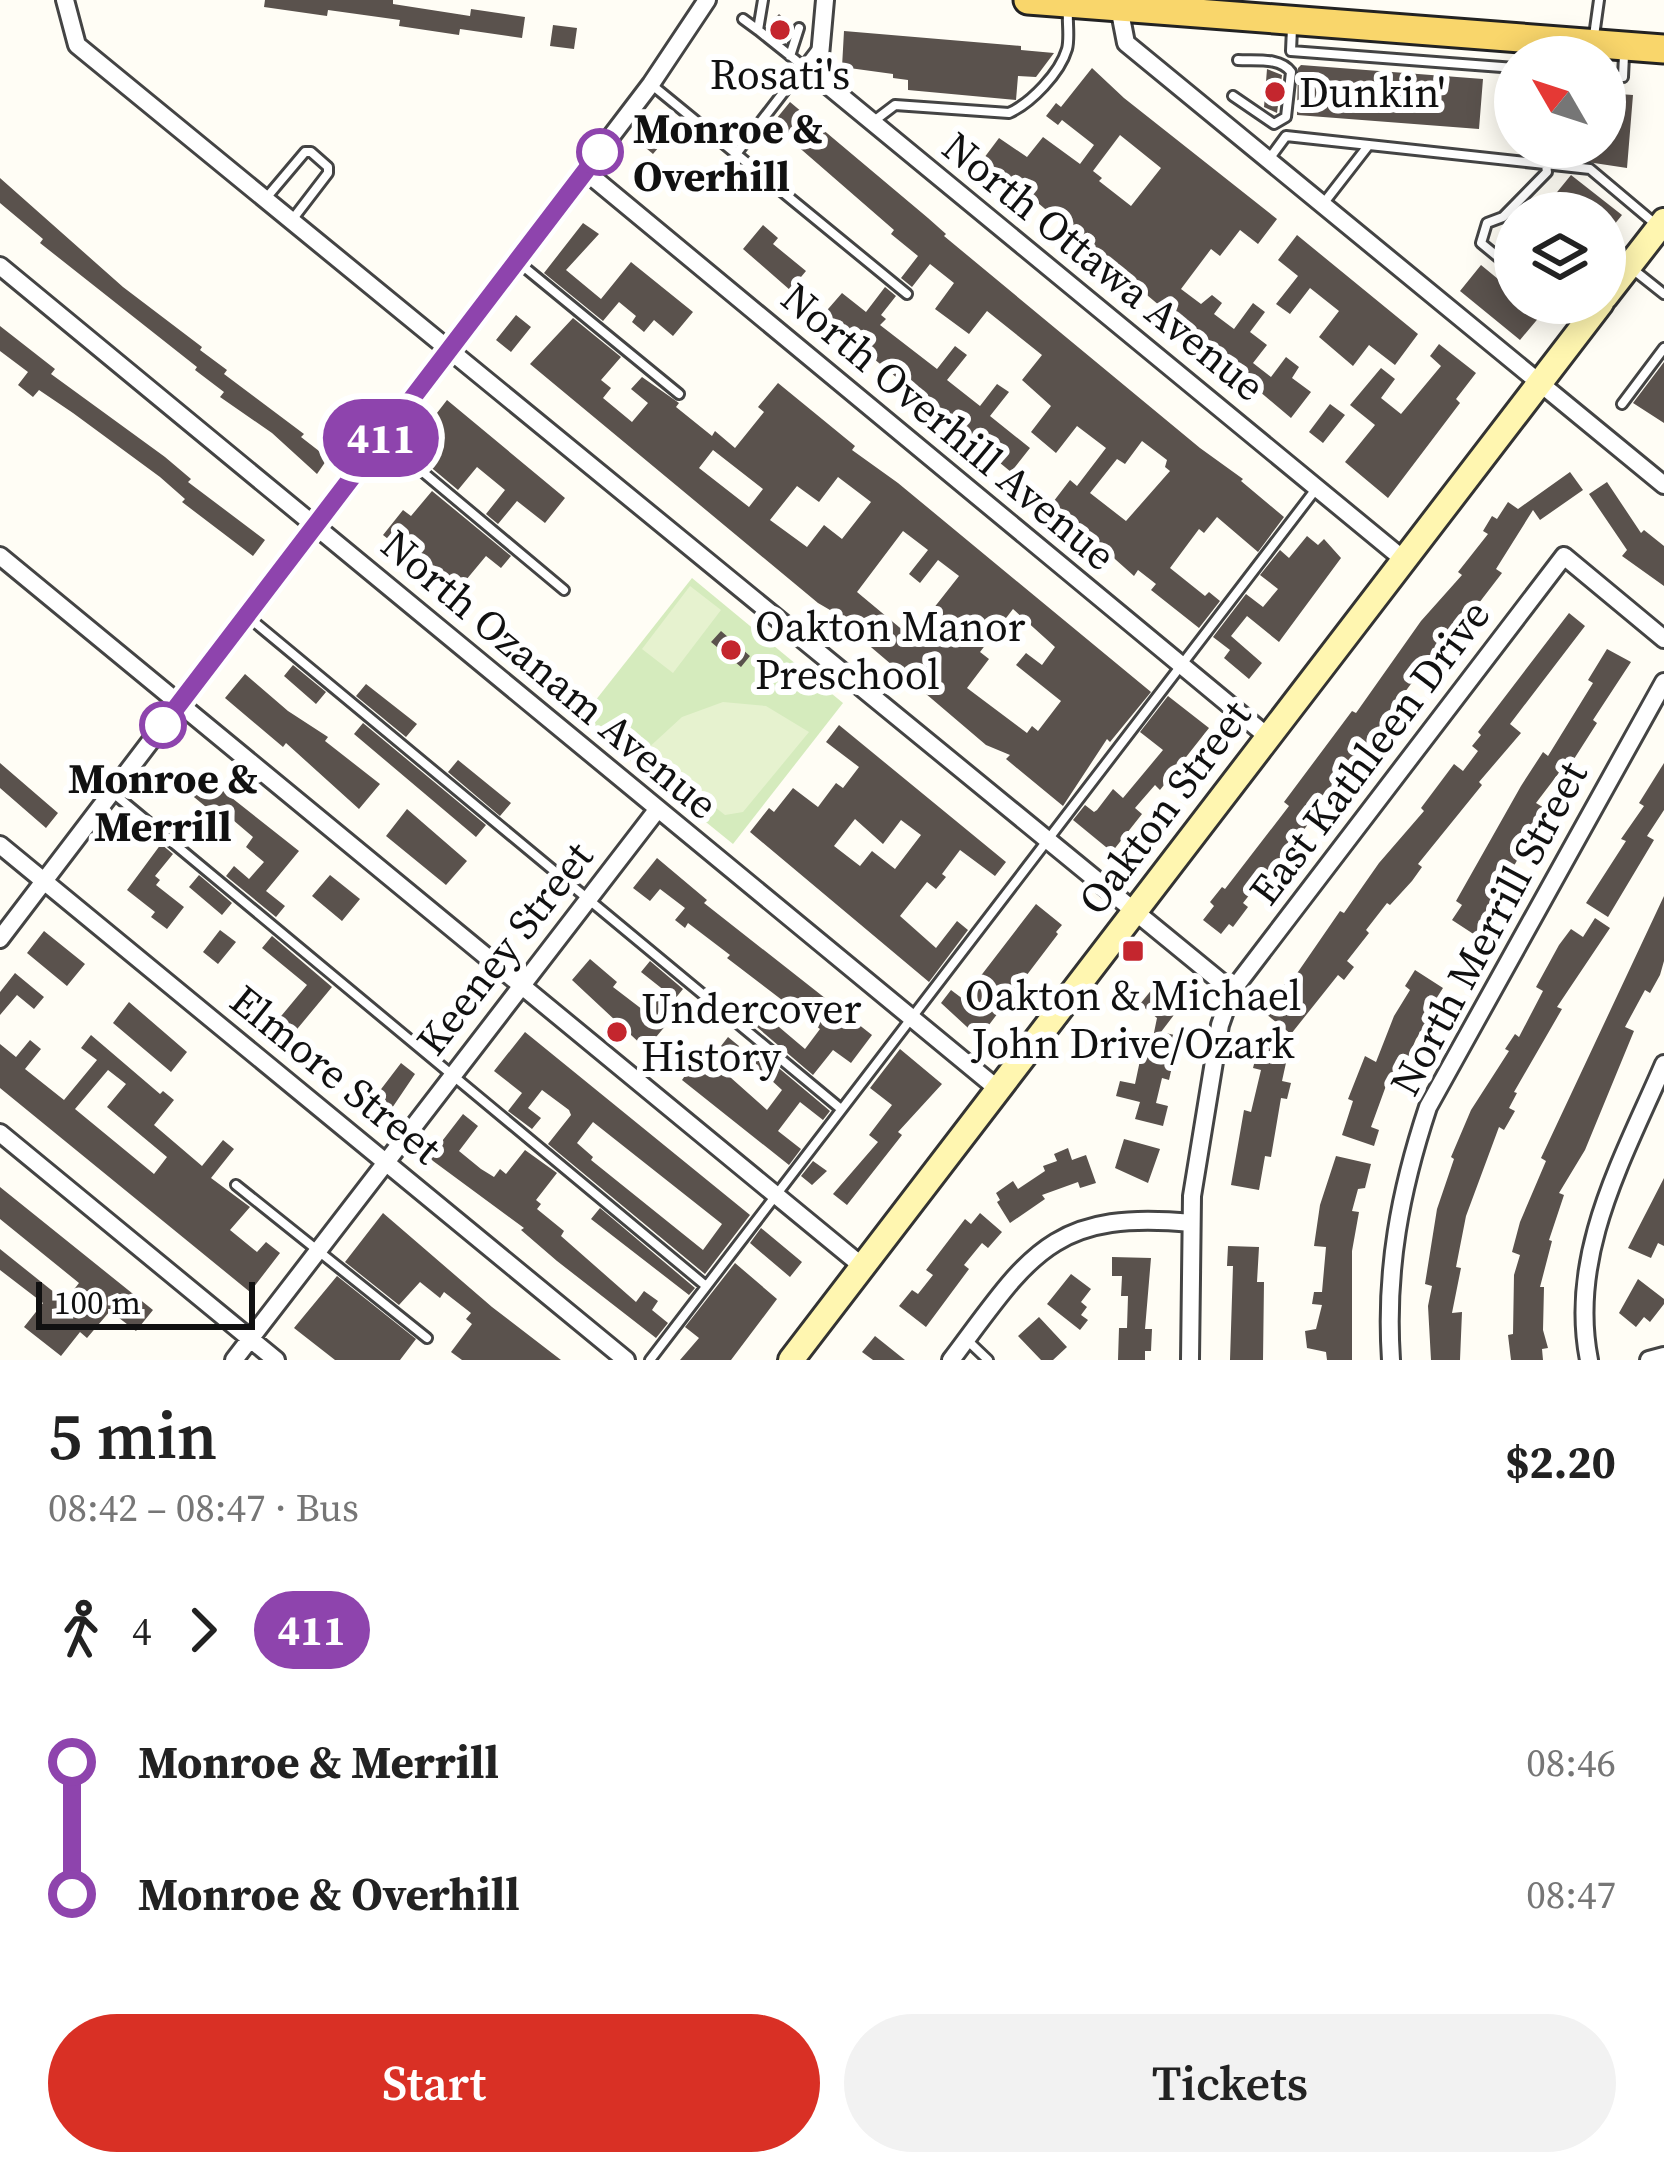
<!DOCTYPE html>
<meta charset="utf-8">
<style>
:root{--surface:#fff;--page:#f2f2f2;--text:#222;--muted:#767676;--accent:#d93025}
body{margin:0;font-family:"Source Serif 4",serif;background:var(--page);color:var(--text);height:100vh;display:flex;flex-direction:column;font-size:45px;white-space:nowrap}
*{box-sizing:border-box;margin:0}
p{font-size:39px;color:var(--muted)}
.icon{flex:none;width:66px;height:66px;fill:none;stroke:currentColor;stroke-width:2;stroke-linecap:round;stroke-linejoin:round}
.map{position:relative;height:1360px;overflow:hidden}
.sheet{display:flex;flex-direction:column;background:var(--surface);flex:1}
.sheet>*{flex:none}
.badge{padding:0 24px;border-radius:39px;font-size:42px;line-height:78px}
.needle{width:78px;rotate:309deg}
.controls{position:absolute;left:1494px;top:36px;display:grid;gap:24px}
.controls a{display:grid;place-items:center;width:132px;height:132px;border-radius:50%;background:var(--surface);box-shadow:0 6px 30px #0003;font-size:60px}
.scale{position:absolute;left:36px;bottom:30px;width:219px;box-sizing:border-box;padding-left:12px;border:6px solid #111;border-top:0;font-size:33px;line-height:42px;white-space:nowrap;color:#111;-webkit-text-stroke:9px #fff;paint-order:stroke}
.map>.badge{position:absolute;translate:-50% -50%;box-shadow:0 0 0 6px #fff}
.legs{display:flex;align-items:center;gap:18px;height:132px;padding:0 48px;font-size:39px}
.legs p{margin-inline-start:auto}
.summary{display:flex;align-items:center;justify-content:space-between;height:204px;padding:0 48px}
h1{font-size:66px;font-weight:600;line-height:90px}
.cta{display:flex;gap:24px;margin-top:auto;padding:24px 48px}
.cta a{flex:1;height:138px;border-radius:72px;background:var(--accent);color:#fff;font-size:48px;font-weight:600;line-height:138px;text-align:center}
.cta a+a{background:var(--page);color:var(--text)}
ul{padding:0 48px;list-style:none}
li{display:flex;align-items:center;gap:42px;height:132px;font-size:45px}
li i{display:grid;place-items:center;width:18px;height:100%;margin:0 15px;background:currentColor}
li i::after{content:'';width:30px;height:30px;margin:-15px;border:9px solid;border-radius:50%;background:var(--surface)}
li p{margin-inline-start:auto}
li:first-child i{background:linear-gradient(#0000 50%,currentColor 0)}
li:last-child i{background:linear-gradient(currentColor 50%,#0000 0)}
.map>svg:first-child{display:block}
.green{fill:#d5ebbd}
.pitch{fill:#e6f2cf}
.building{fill:#5a524d;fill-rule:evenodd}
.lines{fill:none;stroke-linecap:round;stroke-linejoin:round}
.service-casing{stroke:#444;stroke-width:14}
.minor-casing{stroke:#444;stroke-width:22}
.secondary-casing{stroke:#333;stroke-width:30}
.primary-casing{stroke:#222;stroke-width:33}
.service{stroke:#fff;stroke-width:8}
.minor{stroke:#fff;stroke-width:16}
.secondary{stroke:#fff6b0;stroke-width:24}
.primary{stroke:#f9d66b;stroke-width:27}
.line-1-casing{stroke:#fff;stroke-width:27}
.line-1{stroke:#8e44ad;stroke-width:18}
.poi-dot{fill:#c4262e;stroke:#fff;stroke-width:4.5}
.stop-1-dot{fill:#fff;stroke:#8e44ad;stroke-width:6}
.labels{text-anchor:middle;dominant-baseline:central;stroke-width:12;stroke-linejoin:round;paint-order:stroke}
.poi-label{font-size:42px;fill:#111;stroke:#fff;text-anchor:start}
.stop-label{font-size:42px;font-weight:bold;fill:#111;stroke:#fff;text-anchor:start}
.street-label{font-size:42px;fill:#111;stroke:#fff}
</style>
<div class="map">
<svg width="1664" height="1360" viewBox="0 0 1664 1360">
<rect width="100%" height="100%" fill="#fffdf5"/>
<path class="green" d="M692 578 843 703 733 844 580 720Z"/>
<path class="pitch" d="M690 586 721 610 673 673 642 649Z
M723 702 766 706 809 732 743 812 725 815 645 751 682 717Z"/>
<path class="building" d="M265 0H393V4L470 16 471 9 525 17 522 38 460 29 459 35 399 26 400 20 328 10 327 16 264 7Z
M779 14 791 25 785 41 767 27Z
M553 25 577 28 574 49 550 46Z
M844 31 1021 46V50L1054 53 1036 77 1018 76 1016 100 908 90V80L893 78V74L842 67Z
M1301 65 1483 79 1479 129 1297 115 1298 68Z
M1092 68 1124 98 1277 219 1258 244 1240 230 1220 256 1211 249 1181 289 1201 304 1212 295 1222 303 1214 314 1234 329 1253 303 1265 312 1250 332 1267 345 1253 363 1271 377 1286 357 1299 367 1292 378 1311 392 1291 418 1200 341 1156 311 1160 306 1025 192 981 162 999 138 1027 157 1043 137 1080 164 1094 145 1062 120 1058 125 1046 116 1056 103 1061 107ZM1120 135 1161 168 1131 206 1099 181 1102 178 1093 171Z
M1267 69 1282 75 1277 113 1264 107Z
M1605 93 1633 95 1627 168 1561 158 1562 147H1605Z
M790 102 928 218 946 234 944 236 1200 448 1243 479 1241 481 1284 517 1258 552 1217 517 1204 533 1199 529 1170 568 1205 596 1209 592 1220 601 1199 628 1151 590 1156 584 1138 570 1134 576 1097 543 1099 540 1050 506 1070 480 1077 486 1106 448 1077 426 1056 453 1031 432 1051 406 1022 380 1042 355 987 311 969 334 935 309 954 283 930 264 912 287 901 278 918 256 891 234 894 230 772 124ZM1142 441 1167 460 1165 467 1170 471 1126 521 1090 493 1117 459 1125 464Z
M655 121 670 134 653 154 640 143Z
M1571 175 1622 215 1605 236V213H1540Z
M0 178 123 287 202 347 200 350 227 370 224 374 304 434 301 437 328 458 317 474 272 433 220 397 224 392 195 370 197 367 40 243 43 239 0 203Z
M583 223 599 234 566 270 601 299 631 262 693 312 673 336 654 320 644 332 632 322 636 316 619 302 603 321 544 273Z
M763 225 778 238 773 244 806 271 790 290 743 249Z
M1297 235 1418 334 1395 365 1369 345 1353 366 1319 337 1339 311 1310 288 1290 314 1276 304 1298 276 1278 260Z
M1481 265 1515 293V303H1527L1541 315 1520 340 1460 291Z
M885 287 896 296 881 315 886 319 880 325 937 369 955 346 967 355 947 380 980 406 997 384 1009 392 990 416 1030 448 1011 472 822 316 842 293 866 312Z
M516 315 531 327 511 352 496 340Z
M573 318 621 357 601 380 611 388 603 398 632 422 648 403 631 389 642 377 679 403 676 407 712 436 715 431 735 448 764 412 758 407 778 383 855 446 852 450 898 483 1151 692 1110 742 1107 739 1063 806 1006 759 1010 755 986 745 865 642 851 628 854 624 818 603 530 364ZM713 450 763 489 749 507 699 468ZM838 477 871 502 842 539 824 525 807 547 770 520 797 486 819 502ZM903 531 928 550 909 574 920 583 938 560 959 576 911 637 857 592ZM1013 609 1055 647 1042 665 1026 653 1016 665 1061 701 1038 731 1032 726 1027 733 967 688 989 659 980 652Z
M0 326 55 369 51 374 165 457 191 479 188 482 265 540 253 556 182 502 185 499 160 477 73 413 39 390 33 397 18 385 28 372 0 351Z
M1439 344 1476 373 1456 399 1460 403 1388 498 1345 462 1375 425 1350 405 1381 368 1395 379 1381 398 1401 414 1441 366 1430 356Z
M1664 362V423L1633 403Z
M447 400 565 498 545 523 517 501 498 524 486 514 505 490 477 467 458 490 409 449Z
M1330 404 1345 415 1323 443 1309 432Z
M1570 472 1583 490 1540 520 1533 510 1496 569 1502 573 1429 668 1427 665 1416 677 1377 730 1380 732 1332 790 1263 888 1258 884 1243 903 1248 907 1233 927 1229 924 1221 934 1203 920 1214 906 1210 902 1222 887 1225 889 1289 806 1284 802 1352 711 1356 713 1421 621 1462 575 1458 572 1488 534 1483 531 1492 516 1497 519 1508 502 1518 509Z
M1607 482 1641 533 1644 530 1664 546V586L1622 556 1627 550 1589 494Z
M432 491 511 556 501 568 486 556 456 592 383 535 403 510 411 516Z
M1307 536 1318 545 1324 539 1341 558 1279 642 1247 616 1231 636 1262 663 1249 679 1224 658 1230 650 1213 637 1246 594 1263 607 1278 589 1260 575 1280 550 1289 558Z
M1569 613 1585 626 1510 724 1521 733 1479 782 1482 785 1418 864 1422 867 1412 881 1390 905 1387 903 1366 930 1369 933 1347 961 1354 967 1344 980 1338 975 1291 1034 1266 1014 1273 1006 1270 1003 1286 982 1289 985 1340 911 1344 913 1379 863 1424 811 1421 808 1454 764 1463 771 1478 751 1472 746 1481 735 1478 732Z
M721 631 750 656 741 667 711 642Z
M1607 649 1631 662 1593 720 1597 723 1574 759 1571 757 1536 803 1546 809 1475 935 1452 920 1462 905 1456 901 1521 786 1543 752 1548 756 1593 683 1588 680Z
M293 665 326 692 316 704 284 676Z
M245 674 288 711 328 737 325 741 380 784 359 809 286 743 283 747 225 698Z
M366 684 417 724 406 737 356 696Z
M1168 696 1209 728 1160 790 1155 785 1135 808 1142 814 1112 852 1073 820 1085 805 1094 812 1097 810 1113 789 1123 798 1163 750 1140 732Z
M363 723 486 825 476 837 354 734Z
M839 725 1006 862 995 876 960 850 942 874 946 877 936 889 927 882 900 916 936 948 957 921 968 930 929 982 750 832 769 808 774 812 793 788 818 807 836 783 843 788 859 767 826 742ZM855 819 883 844 901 820 921 835 895 869 872 851 860 866 834 846Z
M458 760 511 803 500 816 448 772Z
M0 763 58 813 46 828 0 788Z
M1664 763V810L1647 836 1654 840 1608 917 1586 903 1626 841 1621 839 1644 806 1639 803Z
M207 771 222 782 218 787 299 851 266 891 285 906 276 917 226 876 234 866 249 879 264 862 246 847 253 837 233 820 222 833 205 819 211 811 189 793Z
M407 809 467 861 446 885 386 836Z
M161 844 173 854 155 876 160 880 156 885 184 907 167 929 151 917 155 912 127 890Z
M657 858 707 900 704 903 872 1035 851 1063 833 1050 813 1075 737 1010 746 999 805 1049 820 1029 727 958 730 955 688 923 685 928 675 920 685 908 660 889 650 901 633 888Z
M199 875 232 903 222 915 189 887Z
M330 875 360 899 342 921 312 896Z
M1664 896V961L1660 975 1650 993 1645 990 1625 1027 1634 1031 1585 1150 1559 1193 1564 1195 1549 1240 1552 1241 1540 1287H1544L1543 1330 1548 1348 1542 1349 1543 1360H1511L1508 1335 1513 1334 1514 1275 1520 1255 1512 1252 1520 1222 1546 1161 1541 1158Z
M1036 904 1062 925 1056 932 1058 934 979 1038 941 1003 951 990 963 999Z
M1595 918 1610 928 1557 1007 1562 1009 1514 1092 1517 1093 1509 1108 1515 1111 1504 1130 1499 1127 1466 1216 1456 1267 1461 1268 1452 1313 1462 1312 1460 1360H1431L1428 1306 1432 1286 1425 1284 1437 1209 1454 1159 1451 1157 1471 1110 1509 1051 1505 1049 1515 1034 1519 1037 1543 991 1536 987 1559 945 1571 929 1583 937Z
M220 930 236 942 218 964 203 952Z
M44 931 85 964 67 986 27 953Z
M272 936 332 987 293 1034 277 1021 307 985 262 948Z
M590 959 617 982 613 987 647 1013 665 991 641 972 650 961 683 989 665 1011 672 1018 646 1049 572 980Z
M1415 970 1443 988 1427 1013 1431 1017 1416 1039 1396 1086 1387 1083 1371 1127 1379 1130 1374 1146 1342 1135 1353 1101 1348 1099 1365 1056 1376 1062 1394 1016 1410 990 1405 986Z
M15 973 44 997 34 1009 17 995 0 1015V992Z
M1158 982 1174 994 1170 999 1180 1007 1161 1032 1179 1036 1169 1080 1162 1078 1156 1103 1168 1106 1163 1126 1135 1119 1140 1102 1116 1096 1120 1081 1135 1084 1142 1051 1150 1052 1157 1018 1140 1004Z
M129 1002 187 1052 171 1072 113 1023Z
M525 1032 750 1215 705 1274 548 1144 571 1115 569 1110 542 1090 528 1108 541 1118 532 1129 508 1111 522 1093 494 1071ZM593 1122 722 1224 703 1250 591 1160 593 1157 577 1143Z
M1262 1033 1291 1040 1282 1081 1291 1083 1287 1099 1281 1098 1271 1157 1265 1156 1259 1190 1231 1185 1244 1110 1251 1112 1261 1070 1253 1068Z
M91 1035 160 1094 163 1091 174 1100 154 1125 202 1166 223 1140 234 1149 211 1178 250 1207 230 1230 257 1252 266 1242 280 1253 250 1292 0 1088V1044L16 1057 30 1040 41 1049 25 1069 64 1100 97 1060 81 1048ZM108 1070 126 1084 107 1107 167 1157 154 1174 75 1109Z
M728 1037 739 1046 721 1069 767 1110 782 1090 748 1059 756 1049 830 1111 823 1120 800 1102 778 1131 801 1149 789 1165 682 1080 702 1052 711 1059Z
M900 1049 942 1084 898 1132 902 1135 847 1205 833 1194 878 1142 869 1135 892 1105 870 1088Z
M401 1063 415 1074 388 1114 372 1101Z
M463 1114 478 1126 459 1151 481 1169 494 1177 500 1169 506 1174 525 1150 557 1173 536 1200 541 1204 537 1209 564 1231 561 1236 636 1302 644 1291 658 1301 652 1310 668 1323 656 1338 557 1261 521 1230 524 1228 429 1158Z
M1124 1139 1160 1149 1148 1183 1115 1168Z
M1068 1148 1072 1160 1086 1155 1096 1183 1080 1188 1078 1182 1042 1195 1045 1199 1010 1223 997 1202 1000 1200 996 1193 1013 1181 1018 1189 1045 1171 1043 1166 1057 1161 1054 1154Z
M1336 1156 1371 1164 1365 1188 1358 1189 1352 1211 1359 1212 1352 1251V1360H1327L1326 1352 1307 1348 1305 1331 1316 1329 1322 1305 1312 1304 1314 1292H1322L1326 1247 1314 1246 1320 1205Z
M813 1161 827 1171 812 1185 801 1176Z
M1664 1178V1246L1658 1243 1651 1258 1628 1248Z
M0 1187 153 1310 136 1331 110 1311 87 1338 80 1332 61 1356 24 1327 43 1303 0 1270V1249L65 1301 79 1283 0 1219Z
M600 1208 695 1288 689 1295 591 1219Z
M383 1213 492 1307 561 1360H462L451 1352 472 1324 466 1319 471 1313 444 1292 440 1298 420 1282 399 1305 345 1262Z
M980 1213 1002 1232 988 1248 982 1243 964 1265 969 1269 926 1327 899 1306 912 1290 918 1294 933 1275 926 1270 965 1219 971 1224Z
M761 1228 802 1262 790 1277 750 1243Z
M1228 1246 1259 1247 1257 1282H1264L1263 1360H1230L1233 1266H1227Z
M1112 1257 1151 1258 1145 1329H1152L1151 1351H1145V1360H1118L1119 1328H1127L1128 1296H1121L1122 1276H1112Z
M735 1263 777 1299 731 1360H680L699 1338 685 1327Z
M1071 1274 1091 1289 1081 1302 1087 1307 1081 1315 1088 1320 1080 1330 1047 1304Z
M337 1276 416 1339 400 1360H335L294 1328Z
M1638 1279 1664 1299V1304L1650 1322 1644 1317 1636 1327 1619 1313Z
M1039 1317 1067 1347 1053 1360H1041L1018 1336Z
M875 1336 905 1360H873L862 1352Z"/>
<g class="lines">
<defs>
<path id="service" d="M763 0 758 30 803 66
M743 19 758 30
M1292 28 1291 51 1515 68
M1594 36 1599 0
M790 56 799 28
M1605 75 1623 77 1624 55
M652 85 907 294
M1233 96 1274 124 1286 117 1291 72C1280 57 1256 61 1238 60
M874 121 895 105 1009 113C1031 103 1060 73 1067 49 1070 38 1067 22 1068 11
M736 154 816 50
M1269 159 1286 136 1590 169 1653 222
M267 197 305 152H311L328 167V173L292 220
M1323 204 1368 146
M518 262 679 394
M1515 271 1481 243 1487 223 1503 217 1547 172 1546 165
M1635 271 1664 294
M1553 303 1579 325
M1622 404 1664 348
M381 437 564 590
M247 616 841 1109
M113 793 706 1286
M236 1185 427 1338
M967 1340 988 1360
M650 1360 1316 489"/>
<path id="minor" d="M65 0 77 45 1232 991
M825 0 819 67 825 83 1403 559
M1119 7 1126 43 1664 485
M585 171 1267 736
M0 266 999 1090
M0 556 862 1266
M0 845 626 1360
M0 939 651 84 707 0
M0 1133 276 1360
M234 1360 657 810
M951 1360C1028 1258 1050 1209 1191 1223
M1190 1360 1192 1196 1220 1025 1232 991 1564 556 1664 639
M1391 1360C1385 1271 1400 1191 1428 1107L1664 682
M1589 1360C1568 1254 1623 1159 1664 1064
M1649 1360 1664 1356"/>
<path id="secondary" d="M1605 297 1664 221
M791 1360 1601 303"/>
<path id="primary" d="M1028 0 1664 49"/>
</defs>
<use href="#service" class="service-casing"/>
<use href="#minor" class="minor-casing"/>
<use href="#secondary" class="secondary-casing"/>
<use href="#primary" class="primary-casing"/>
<use href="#service" class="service"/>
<use href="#minor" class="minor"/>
<use href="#secondary" class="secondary"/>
<use href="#primary" class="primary"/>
</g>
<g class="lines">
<defs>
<path id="line-1" d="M163 725 600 152"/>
</defs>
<use href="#line-1" class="line-1-casing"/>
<use href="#line-1" class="line-1"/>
</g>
<g class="poi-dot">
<circle cx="780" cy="30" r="12"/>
<circle cx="1275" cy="92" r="12"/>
<circle cx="731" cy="650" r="12"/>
<rect x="1121" y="939" width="24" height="24" rx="6"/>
<circle cx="617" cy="1032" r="12"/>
</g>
<g class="stop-1-dot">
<circle cx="600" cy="152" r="21"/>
<circle cx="163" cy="725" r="21"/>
</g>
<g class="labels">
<g class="poi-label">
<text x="780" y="74" text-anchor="middle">Rosati's</text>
<text x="1299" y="92">Dunkin'</text>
<text x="755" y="626">Oakton Manor<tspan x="755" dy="48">Preschool</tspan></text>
<text x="1133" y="995" text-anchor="middle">Oakton &amp; Michael<tspan x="1133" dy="48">John Drive/Ozark</tspan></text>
<text x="641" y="1008">Undercover<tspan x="641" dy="48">History</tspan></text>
</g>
<g class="stop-label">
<text x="633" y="128">Monroe &amp;<tspan x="633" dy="48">Overhill</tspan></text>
<text x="163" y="778" text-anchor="middle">Monroe &amp;<tspan x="163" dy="48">Merrill</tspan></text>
</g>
<g class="street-label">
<text transform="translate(1104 266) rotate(39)">North Ottawa Avenue</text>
<text transform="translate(949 426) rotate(40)">North Overhill Avenue</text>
<text transform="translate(550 674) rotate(40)">North Ozanam Avenue</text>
<text transform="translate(1369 752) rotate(-53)">East Kathleen Drive</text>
<text transform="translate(1164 807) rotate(-53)">Oakton Street</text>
<text transform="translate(1488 928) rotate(-62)">North Merrill Street</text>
<text transform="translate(504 948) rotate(-52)">Keeney Street</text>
<text transform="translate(336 1074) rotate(39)">Elmore Street</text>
</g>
</g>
</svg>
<div class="controls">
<a><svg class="needle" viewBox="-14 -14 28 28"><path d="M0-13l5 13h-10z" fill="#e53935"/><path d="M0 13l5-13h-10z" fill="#767676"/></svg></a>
<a><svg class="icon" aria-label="layers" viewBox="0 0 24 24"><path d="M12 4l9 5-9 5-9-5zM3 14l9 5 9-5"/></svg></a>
</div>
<div class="scale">100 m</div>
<b class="badge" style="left:381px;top:438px;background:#8e44ad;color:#fff">411</b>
</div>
<section class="sheet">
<div class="summary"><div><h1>5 min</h1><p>08:42 – 08:47 · Bus</p></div><b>$2.20</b></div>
<div class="legs"><svg class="icon" aria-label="walk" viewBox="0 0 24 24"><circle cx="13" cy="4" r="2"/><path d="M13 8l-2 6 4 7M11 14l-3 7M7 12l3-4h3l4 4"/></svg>4<svg class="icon" aria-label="forward" viewBox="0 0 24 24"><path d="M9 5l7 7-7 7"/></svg><b class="badge" style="background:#8e44ad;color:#fff">411</b></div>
<ul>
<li><i style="color:#8e44ad"></i><b>Monroe &amp; Merrill</b><p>08:46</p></li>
<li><i style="color:#8e44ad"></i><b>Monroe &amp; Overhill</b><p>08:47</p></li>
</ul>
<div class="cta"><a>Start</a><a>Tickets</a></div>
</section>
